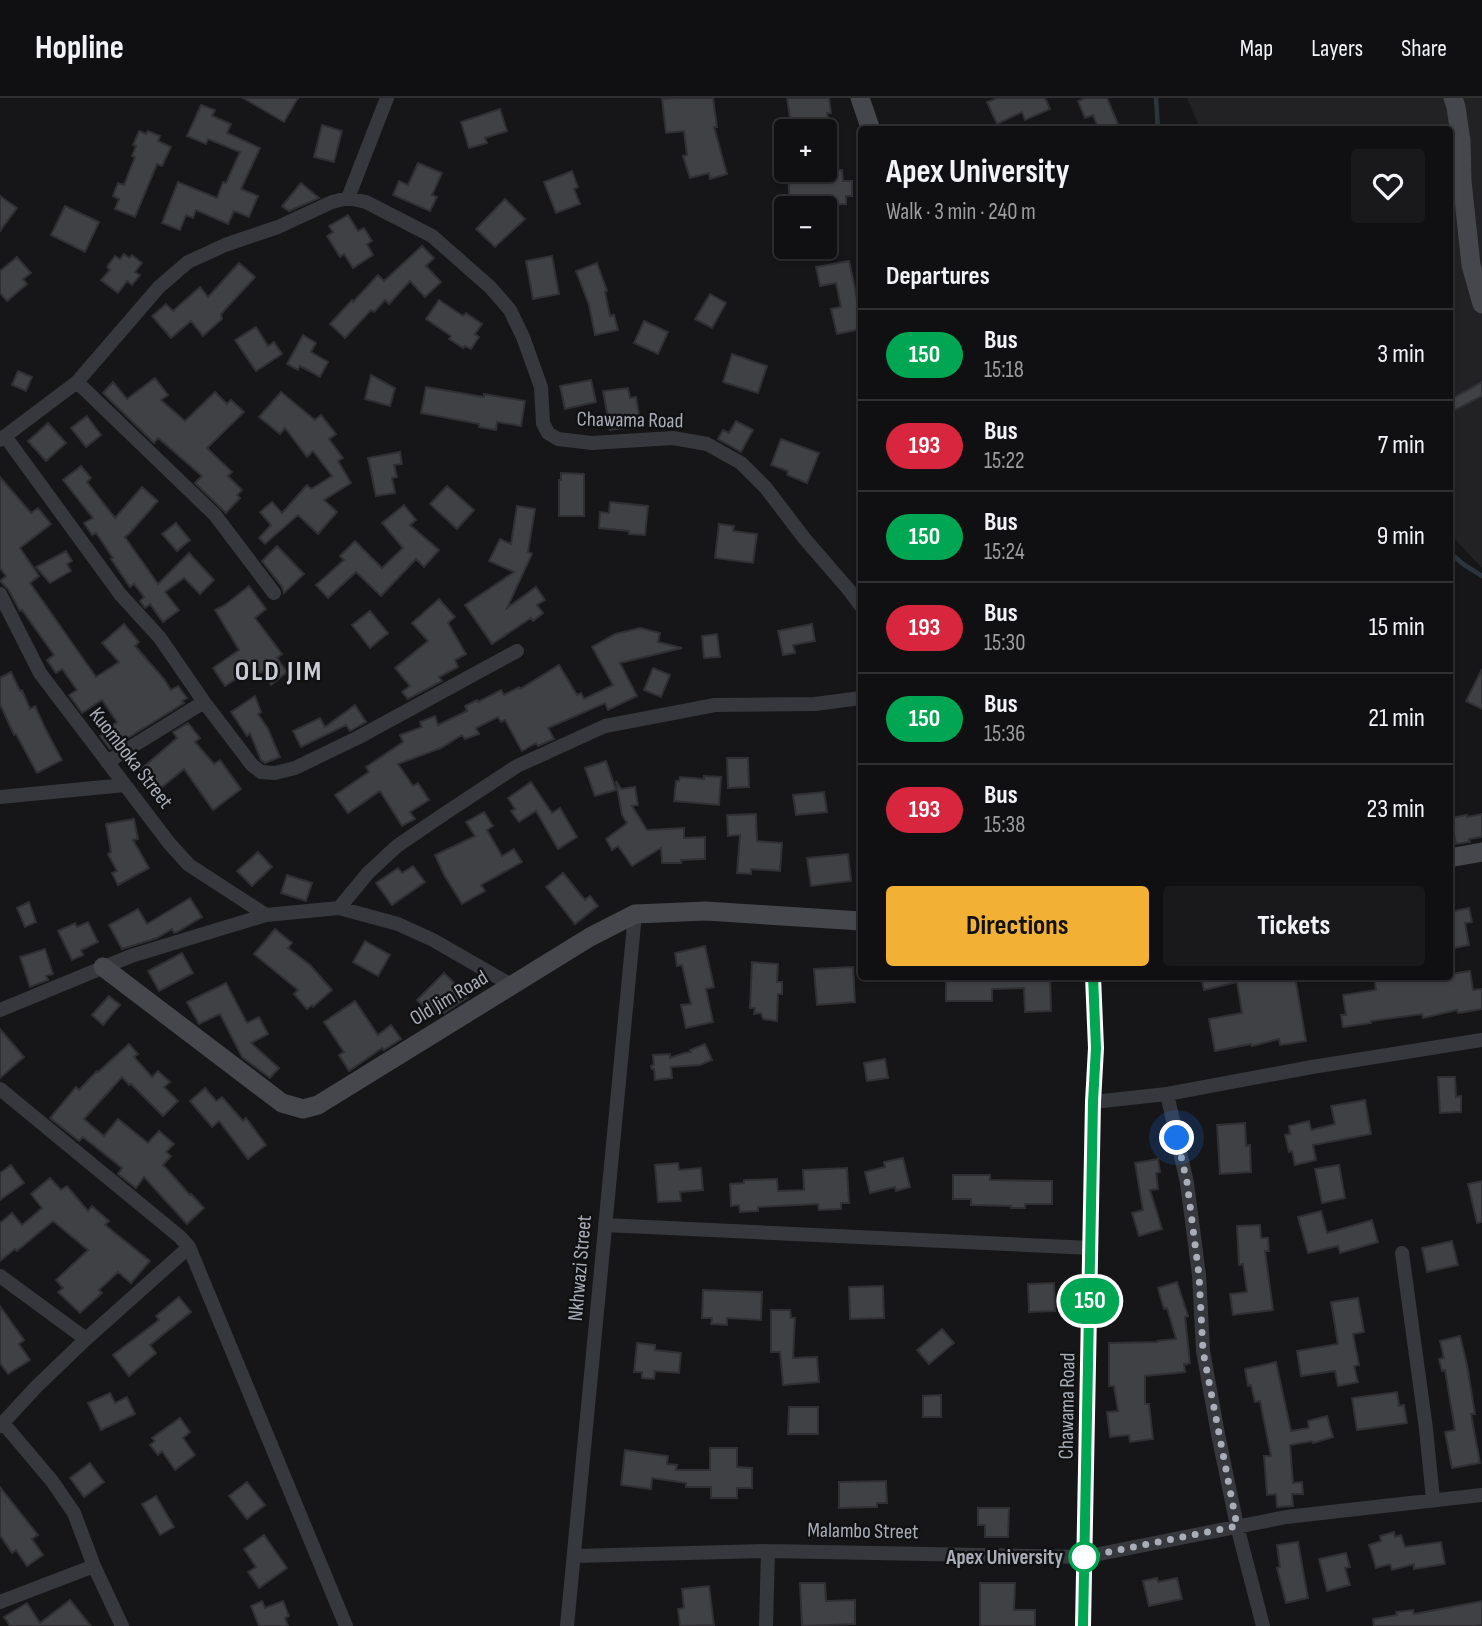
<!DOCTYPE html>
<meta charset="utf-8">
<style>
:root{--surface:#101012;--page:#19191b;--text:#f1f3f6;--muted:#9c9d9f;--line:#303032;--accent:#f2b134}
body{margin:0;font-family:"Sofia Sans Condensed",sans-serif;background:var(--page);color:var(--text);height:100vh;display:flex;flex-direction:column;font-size:26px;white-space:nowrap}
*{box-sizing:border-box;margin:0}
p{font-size:23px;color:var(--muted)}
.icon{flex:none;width:38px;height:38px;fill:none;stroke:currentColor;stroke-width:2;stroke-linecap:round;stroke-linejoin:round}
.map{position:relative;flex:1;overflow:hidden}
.drawer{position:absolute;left:858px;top:28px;width:595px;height:854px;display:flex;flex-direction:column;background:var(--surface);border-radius:7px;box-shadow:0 2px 5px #0004,0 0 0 2px var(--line)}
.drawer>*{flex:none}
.badge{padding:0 14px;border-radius:23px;font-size:24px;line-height:46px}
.controls{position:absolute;left:774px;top:21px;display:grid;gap:14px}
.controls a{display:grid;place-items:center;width:63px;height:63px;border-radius:7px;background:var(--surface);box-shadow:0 2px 5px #0004,0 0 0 2px var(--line);font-size:35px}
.you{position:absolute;width:35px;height:35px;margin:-18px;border:5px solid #fff;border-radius:50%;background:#1a73e8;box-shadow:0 0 0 10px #1a73e833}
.map>.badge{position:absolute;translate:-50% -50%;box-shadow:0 0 0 4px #fff}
h2{padding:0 28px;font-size:26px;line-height:63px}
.round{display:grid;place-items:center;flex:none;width:74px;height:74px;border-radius:7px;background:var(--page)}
.head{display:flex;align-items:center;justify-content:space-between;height:119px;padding:0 28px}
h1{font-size:33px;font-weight:700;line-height:52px}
.cta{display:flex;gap:14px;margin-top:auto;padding:14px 28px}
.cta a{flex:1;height:80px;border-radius:7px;background:var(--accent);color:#111;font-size:28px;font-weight:700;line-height:80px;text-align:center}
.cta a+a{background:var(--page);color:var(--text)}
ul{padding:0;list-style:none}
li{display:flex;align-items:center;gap:21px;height:91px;padding:0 28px;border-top:2px solid var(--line)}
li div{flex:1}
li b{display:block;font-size:26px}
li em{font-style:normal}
li .badge{min-width:77px;font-weight:700;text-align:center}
header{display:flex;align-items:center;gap:42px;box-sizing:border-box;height:98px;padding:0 35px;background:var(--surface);border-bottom:2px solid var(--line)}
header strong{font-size:33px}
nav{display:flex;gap:38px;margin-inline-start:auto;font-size:24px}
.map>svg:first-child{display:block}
.built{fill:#222225}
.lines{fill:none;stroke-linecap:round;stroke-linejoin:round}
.stream{stroke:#2c353c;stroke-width:4.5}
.building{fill:#404145;stroke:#303034;stroke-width:2}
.street{stroke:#37383d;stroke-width:14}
.secondary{stroke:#45474d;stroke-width:19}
.line-casing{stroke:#fff;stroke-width:16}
.line{stroke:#00a651;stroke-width:10}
.walk{stroke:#a8adb8;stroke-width:7;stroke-dasharray:0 12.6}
.stop-dot{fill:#fff;stroke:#00a651;stroke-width:3.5}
.labels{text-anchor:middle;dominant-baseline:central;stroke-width:5;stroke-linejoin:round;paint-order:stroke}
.street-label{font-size:21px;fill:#a8adb8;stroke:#111113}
.stop-label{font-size:21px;font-weight:bold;fill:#a8adb8;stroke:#111113;text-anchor:end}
.district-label{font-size:28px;font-weight:bold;letter-spacing:2px;fill:#c9ccd4;stroke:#111113}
</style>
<header>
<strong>Hopline</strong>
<nav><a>Map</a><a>Layers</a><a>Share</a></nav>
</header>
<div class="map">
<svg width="1482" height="1528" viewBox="0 0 1482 1528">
<rect width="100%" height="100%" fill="#161618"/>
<path class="built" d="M1187 0H1482V470L1449 435V32L1200 31Z"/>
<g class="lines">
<path class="stream" d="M1156 0 1158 32
M1449 454 1463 466 1482 478"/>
</g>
<path class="building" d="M243 0H298L284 24Z
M674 0H713L717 29H714L727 76 710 81 709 75 690 80 683 58 687 57 684 33 666 35 662 1Z
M787 0H829L831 15H827L830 33H792Z
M998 0H1045L1050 11 1025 22 1022 14 997 26 987 4Z
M1086 0H1107L1118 26 1105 32H1099L1093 17 1085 20 1078 3Z
M201 7 215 12 212 18 231 26 227 35 260 50 241 91 258 98 249 119 234 113 228 126 196 112 193 120 186 117 180 132 162 125 178 84 217 100 223 84 226 85 240 54 208 41 206 46 187 38Z
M500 11 507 33 485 40 487 45 469 50 461 24Z
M322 27 342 33 334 64 314 59Z
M139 33 146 36 148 33 160 38 158 43 171 49 162 68 157 66 135 119 115 111 119 101 113 98 118 85 124 87 135 59 132 58 136 48 133 47Z
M418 65 442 75 432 97 437 99 430 113 393 97 399 83 408 87Z
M842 72 843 83H852V98H846V106L790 109 788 75Z
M572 73 578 89 574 91 580 106 556 115 544 84Z
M301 85 319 100 289 113 282 108Z
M0 98 17 110 0 133Z
M505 101 525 121 495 149 476 131Z
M65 108 99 124 85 154 51 137Z
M348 117 358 133 364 130 372 143 367 146 373 157 353 170 344 156 340 159 327 138 333 134 329 128Z
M422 148 434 160 426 168 441 184 425 199 410 183 389 206 385 202 374 214 371 212 345 240 330 226 352 202 353 204 378 177 384 183Z
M124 156 129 160 132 157 142 165 135 174 140 177 132 187 127 183 118 195 101 182 110 172 107 169 115 158 120 161Z
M552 158 559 196 533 201 526 163Z
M17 159 31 175 23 181 27 186 7 203 0 195V173Z
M849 163 858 205 861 204V231L837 236 831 211 841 209 836 185 820 188 816 169Z
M239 165 255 179 221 216 222 221 203 238 191 223 171 240 152 218 166 206 173 213 200 189 208 199Z
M597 165 607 193 605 194 610 218 614 217 618 232 595 237 589 207 576 173Z
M710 196 726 205 712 230 695 221Z
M439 202 463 218 466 215 482 226 475 236 479 239 471 251 465 248 463 250 449 241 451 238 426 221Z
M644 223 668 234 658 256 634 245Z
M256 229 268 248 274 244 282 256 256 273 235 242Z
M303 237 316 245 311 254 328 264 320 279 300 268 298 272 287 266Z
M732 256 767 268 758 295 723 284Z
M18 273 32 279 26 293 12 287Z
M371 277 395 290 390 308 365 301Z
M155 280 168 297 161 302 185 323 215 294 227 306 231 302 244 314 207 350 232 374 228 378 242 392 237 397 240 400 226 415 195 385 202 378 158 340 154 345 103 295 113 284 127 301Z
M591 282 596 304 565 311 560 288Z
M1482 284V298L1449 315V302Z
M426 289 484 299V296L525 303 521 328 497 324 496 332 479 329V326L421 315Z
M628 290 630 300 636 299 639 317 633 318 635 328 610 332 603 293Z
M281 294 315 322 321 317 336 336 329 341 343 360 338 363 351 385 324 402 337 414 318 436 298 417 265 446 259 440 271 427 260 414 272 404 282 415 307 387 311 391 332 378 313 353 307 359 285 330 280 336 259 319Z
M87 318 101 337 86 349 71 330Z
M736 323 753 332 741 354 718 341 723 332 729 335Z
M48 325 66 345 46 363 28 343Z
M781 341 819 355 807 385 787 377 788 373 771 367Z
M400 354 402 366 394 367 397 379 392 380 395 395 376 398 368 360Z
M81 368 91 380 87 384 115 420 142 389 158 403 129 436 125 439 158 486 189 455 214 482 200 496 184 480 165 494 179 512 163 524 150 506 145 510 140 503 144 499 134 486 130 489 111 461 113 460 96 435 92 437 84 425 93 420 63 382Z
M561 375 584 376V418H559V382H561Z
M0 379 31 415 38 410 51 426 20 450 39 478 30 485 96 579 119 564 102 545 124 526 139 544 135 548 164 581 171 592 178 588 187 600 182 603 184 605 110 651 100 638 117 624 102 602 82 615 69 597 77 592 62 571 56 575 47 562 54 557 22 512 20 513 8 491 0 483 6 478 0 470Z
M447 388 474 412 457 431 430 406Z
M610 404 648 408 645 437 629 436V433L599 430 600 414 609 415Z
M404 407 416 422 410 427 439 452 424 469 416 461 381 498 356 474 328 500 316 487 344 462 340 458 355 443 382 470 403 450 382 425Z
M517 408 535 411 528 454 532 456 507 510 536 489 545 502 537 507 543 515 533 523 531 520 492 546 465 507 514 474 489 463 500 441 511 446Z
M176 425 190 442 177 453 162 436Z
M719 426 734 428 733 433 757 436 753 465 715 460Z
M277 448 304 476 284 495 282 489 262 463Z
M66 453 72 463 67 466 71 473 50 485 36 469Z
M249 488 266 511 255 520 282 556 277 560 287 574 271 587 264 573 257 576 252 570 225 588 213 570 239 552 215 512 225 507Z
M439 501 455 519 448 525 466 556 455 562 458 569 439 579 442 583 408 601 402 594 410 588 395 570 428 543 412 525Z
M370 513 388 535 370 550 352 527Z
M812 526 815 543 793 547 795 555 783 557 778 533Z
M640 530 660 535 658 544 682 550 620 565 637 598 608 612 605 605 548 630 554 641 538 648 536 645 522 653 505 622 501 624 498 619 476 630 479 636 465 641 462 637 441 650 398 666 413 688 418 685 429 702 410 714 415 721 402 728 380 693 348 715 335 697 369 674 366 669 403 644 400 637 422 629 420 624 435 618 438 627 467 613 465 608 477 602 478 604 501 592 504 597 519 589 520 591 559 567 577 597 581 595 584 601 613 587 592 549 615 536Z
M717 536 720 559 704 560 702 538Z
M653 570 670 577 661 599 644 592Z
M1482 571V611L1466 603Z
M11 574 20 593 22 592 30 611 35 608 45 630 62 662 37 675 16 636 14 637 0 606V580Z
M255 598 261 614 258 616 268 631 280 659 265 665 261 662 250 635 247 638 231 614Z
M355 607 366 624 350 633 346 627 301 649 293 633 320 620 325 629Z
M188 625 200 640 195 644 214 666 220 662 241 691 213 712 184 671 155 695 144 683 147 681 140 672 177 640 173 634Z
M727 660H748L749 689 728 690Z
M606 663 616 692 595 698 585 670Z
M704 678 721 679 719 707 674 703 676 683H679L680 679 704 681Z
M616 683 621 691 635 689 638 707 632 708 647 732 684 730V740L705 739V761L681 762V765H662L661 750 632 768 618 748 612 752 606 741 627 725 622 717Z
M531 684 552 715 560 710 577 739 558 751 536 713 519 724 511 713 515 711 508 700Z
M824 694 827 714 796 717 793 697Z
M484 714 493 728 487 732 502 758 514 751 522 764 481 787 485 793 462 806 444 777 435 757 475 738 466 724Z
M756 716 757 743 782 745 780 773 751 771V776L737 775 740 737 728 738 727 717Z
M1482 716V739L1469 741 1470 744 1456 746 1450 720 1467 717V719Z
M134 721 138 741 133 742 149 770 118 787 112 775 117 773 108 756 111 754 106 726Z
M258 754 272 769 252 788 237 773Z
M848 756 851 783 811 788 807 760Z
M413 768 425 784 392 807 376 785 398 770 402 775Z
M563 775 585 802 590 798 598 808 575 826 546 789Z
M287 777 312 785 306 803 281 795Z
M190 800 202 819 177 834 174 835 172 831 157 840 122 851 109 827 138 811 147 826Z
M29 804 36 824 25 829 17 810Z
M1469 810 1472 824 1465 825 1469 847 1449 851V814Z
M88 824 98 844 81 852 83 857 72 862 58 833 75 825 77 829Z
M275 831 292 845 288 850 310 867 332 892 313 909 312 907 307 911 294 896 298 892 254 856Z
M365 843 390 857 378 878 353 864Z
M705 848 714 889 706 891 713 924 686 930 681 907 691 906 682 867 677 868 675 855Z
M45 851 53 876 46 878 48 882 30 889 20 859Z
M182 855 193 875 159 893 148 873Z
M752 864 778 866 777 884H782V896H778L777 923 763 921 761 915 754 916 755 910H750Z
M853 869 855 904 817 907 814 871Z
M1470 873 1473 892 1482 891V911L1458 915 1457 912 1423 920 1422 916 1371 923V925L1343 929 1341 917H1346L1343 897 1376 892 1374 878H1452L1451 876Z
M444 875 468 899 444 915 440 911 433 918 417 902Z
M946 878H1050L1051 913 1025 914 1024 890 992 891V903H946Z
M1201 878H1295L1306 943 1280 947 1279 941 1252 948 1251 946 1215 953 1209 921 1242 915 1237 884 1204 892Z
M226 885 247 925 259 919 268 936 251 945 279 970 270 980 242 959 220 916 199 926 187 904Z
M109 898 120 907 103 927 92 917Z
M355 903 378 937 391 927 401 941 384 952 382 950 349 973 339 957 344 954 324 924Z
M0 931 24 959 0 980Z
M129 946 138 956 134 959 152 979 158 973 170 984 164 989 178 1003 163 1018 131 986 129 987 122 979 84 1021 104 1038 118 1021 148 1045 159 1033 174 1046 166 1054 171 1058 163 1067 190 1097 191 1096 204 1110 187 1126 144 1079 136 1090 118 1076 122 1070 83 1039 79 1043 50 1020 76 989 79 992 97 973 98 974Z
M705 946 712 962 700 967 671 969 672 980 655 982 654 971H652L651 968 654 967 653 957 670 956V960L684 955 691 954 690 952Z
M885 961 888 980 867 983 864 965Z
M1438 979H1455L1456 999 1461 998V1014L1440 1015Z
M205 990 216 1003 222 999 243 1023 246 1020 266 1047 248 1061 219 1023 212 1029 190 1003Z
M1365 1002 1371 1036 1313 1047 1316 1062 1295 1067 1292 1053 1289 1054 1285 1037 1290 1036 1289 1028 1309 1023 1311 1032 1335 1026 1331 1008Z
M1245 1025 1246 1048 1250 1047 1251 1074 1220 1076 1217 1027Z
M903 1060 910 1089 896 1093 895 1089 870 1095 865 1074 885 1069 884 1064Z
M1158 1061 1160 1074 1156 1075 1158 1091 1150 1092 1162 1131 1139 1138 1132 1115 1143 1112 1135 1065Z
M678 1065 679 1072 701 1070 703 1092 680 1094 681 1103 658 1104 655 1067Z
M11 1067 24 1085 0 1102V1075Z
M1339 1067 1345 1100 1322 1105 1315 1071Z
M847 1070 849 1105H841V1111L819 1112 818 1106 758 1109V1113L740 1114 739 1107 731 1108 730 1086 744 1085V1082L777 1081 778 1093 804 1092 803 1072Z
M953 1077H990V1082L1052 1083V1106H1025V1110H1011V1108L971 1107V1101H953Z
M50 1080 61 1092 67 1088 88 1113 92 1108 109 1123 105 1127 150 1163 131 1185 118 1174 99 1192 102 1195 80 1215 58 1194 63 1190 56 1182 88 1152 53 1123 17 1153 15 1151 0 1163V1125L12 1115 22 1127 42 1110 31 1096Z
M1482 1083V1124L1477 1125 1468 1086Z
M1321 1113 1327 1135 1372 1122 1378 1144 1340 1155 1338 1148 1308 1155 1298 1119Z
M1260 1127 1261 1140H1268L1269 1153H1265L1273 1212 1233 1217 1230 1196 1247 1194 1243 1166 1239 1167 1237 1128Z
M1452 1143 1458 1167 1427 1174 1422 1150Z
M1177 1184 1188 1218 1185 1219 1190 1265 1184 1267V1265L1185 1274 1145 1278V1306H1149L1153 1341 1130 1344 1129 1337 1110 1339 1107 1314 1118 1313 1114 1288H1109V1245L1157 1244V1243L1176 1241 1167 1210 1164 1211 1158 1190Z
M1054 1185 1055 1213 1029 1214 1028 1186Z
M883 1188 884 1220 850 1221 849 1189Z
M703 1192 762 1194 761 1222 727 1220V1227L711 1226 712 1220H702Z
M179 1199 191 1214 150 1247 156 1255 129 1278 113 1257 159 1222 156 1218Z
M1358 1200 1364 1234 1353 1236 1359 1267 1354 1268 1358 1284 1338 1288 1335 1273 1301 1278 1297 1253 1338 1246 1331 1204Z
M0 1208 24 1242 19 1246 30 1262 8 1276 0 1265Z
M771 1212H790L791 1220H795L793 1260 817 1259 819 1284 783 1287 780 1254H771Z
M942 1231 954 1245 929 1266 917 1252Z
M1460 1238 1467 1267 1475 1316H1471L1480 1365 1452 1370 1445 1334 1455 1332 1445 1272 1442 1273 1439 1261 1444 1260 1440 1243Z
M637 1245 655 1247V1252L681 1255 679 1275 655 1273 654 1281 642 1280V1274H634Z
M1276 1264 1291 1333 1309 1330 1308 1323 1327 1318 1333 1339 1313 1345 1312 1343 1290 1347 1293 1385 1302 1384 1303 1396H1292L1293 1408 1277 1409 1276 1396 1267 1397 1264 1358H1271L1260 1303 1255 1304 1251 1287 1248 1288 1245 1271Z
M1397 1294 1399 1308 1404 1307 1407 1325 1357 1332 1352 1300Z
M110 1295 115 1305 127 1299 135 1316 101 1332 88 1305Z
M941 1297V1319H923V1298Z
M789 1309H818V1336H788Z
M180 1320 190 1334 183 1340 195 1357 175 1372 162 1353 158 1357 150 1347 155 1343 152 1340Z
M710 1350H737V1369L752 1370V1390H737V1400H711V1389H686V1385L652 1380 651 1391 621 1387 625 1352 668 1358 667 1366 677 1367 676 1372H710Z
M90 1365 104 1384 84 1399 70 1380Z
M886 1383 887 1405H877V1409L839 1410V1384Z
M247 1384 265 1407 247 1421 229 1398Z
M0 1389 38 1437 32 1441 43 1457 27 1468 16 1452 12 1455 0 1437Z
M156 1398 174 1429 160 1437 142 1406Z
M978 1410H1009L1008 1439H985V1427H978Z
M1394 1434 1395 1439 1401 1437 1405 1449 1441 1444 1445 1466 1414 1471V1466L1392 1472 1390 1466 1376 1470 1369 1447 1381 1443 1380 1438Z
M264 1437 287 1470 259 1490 248 1474 256 1469 244 1451Z
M1298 1444 1308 1500 1286 1505 1277 1470 1280 1469 1277 1447Z
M1346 1455 1350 1469 1345 1470 1350 1487 1327 1493 1319 1461Z
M1157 1480 1158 1484 1177 1480 1182 1501 1149 1508 1143 1483Z
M800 1485H825L826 1503 855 1502V1526L802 1528Z
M980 1485H1015L1014 1512H1035V1528H980Z
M709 1488 714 1527 680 1528 678 1511 684 1510 682 1491Z
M70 1502 91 1528H10L4 1519 27 1505 40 1525Z
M262 1503 265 1510 283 1503 289 1518 285 1520 288 1528H259L251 1508Z
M1482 1503V1527L1475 1528H1374L1373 1521 1397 1517 1396 1514 1413 1512 1414 1516Z"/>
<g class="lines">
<path class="street" d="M348 100 387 0
M77 284 215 417 274 495
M5 338 120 496 160 540 204 604 252 667 261 674 275 675 295 670 359 639 517 553
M0 342 77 284 159 189 188 164 225 147 278 129 332 104 348 100 366 104 432 138 490 189 510 212 523 239 541 289 543 325 548 335 558 341 592 345 673 340 707 346 741 365 766 390 804 440 849 492 861 508
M0 496 40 575 169 745 189 767 266 817
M107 664 204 604
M0 699 125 687
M339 810 368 775 397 748 447 714 517 668 605 628 715 607 815 606 861 600
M0 912 131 858 266 817 339 810 398 826 433 842 513 888
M0 991 180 1139 189 1149 346 1528
M1167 996 1187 1085 1199 1177 1203 1253 1218 1336 1237 1428 1263 1528
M1093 1004 1167 996 1312 969 1482 942
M605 1127 1091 1150
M1402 1155 1426 1331 1433 1401
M0 1178 86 1241
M3 1325 52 1383 74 1415 94 1468 122 1528
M0 1328 36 1289 86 1241 189 1149
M574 1458 768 1453 1084 1459 1286 1419 1482 1397
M0 1504 94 1468
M567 1528 635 816
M766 1528 768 1453
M1083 1528 1093 1004 1096 950 1093 878"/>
<path class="secondary" d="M860 0 871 32
M1453 0 1456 9 1461 43 1462 83 1471 167 1482 206
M1449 760 1482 754
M103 869 282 1005 303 1011 318 1007 590 839 635 816 706 813 861 823"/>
</g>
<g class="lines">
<defs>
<path id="line" d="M1083 1528 1093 1004 1096 950 1093 878"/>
</defs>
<use href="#line" class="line-casing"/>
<use href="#line" class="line"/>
<path class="walk" d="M1084 1459 1237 1428 1203 1253 1199 1177 1187 1084 1177 1040"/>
</g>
<circle class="stop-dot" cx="1084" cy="1459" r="14"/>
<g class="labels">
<g class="street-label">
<text transform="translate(630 322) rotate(1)">Chawama Road</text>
<text transform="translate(131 660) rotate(52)">Kuomboka Street</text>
<text transform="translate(449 900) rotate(-31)">Old Jim Road</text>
<text transform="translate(580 1170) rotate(-85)">Nkhwazi Street</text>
<text transform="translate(1067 1308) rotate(-89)">Chawama Road</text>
<text transform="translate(863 1433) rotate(1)">Malambo Street</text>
</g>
<g class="stop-label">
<text x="1063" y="1459">Apex University</text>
</g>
<g class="district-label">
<text x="279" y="573">OLD JIM</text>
</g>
</g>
</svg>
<div class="controls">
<a>+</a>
<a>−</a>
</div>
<div class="you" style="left:1177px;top:1040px"></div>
<b class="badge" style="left:1090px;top:1203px;background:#00a651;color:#fff">150</b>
<section class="drawer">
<div class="head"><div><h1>Apex University</h1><p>Walk · 3 min · 240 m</p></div><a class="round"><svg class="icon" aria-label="heart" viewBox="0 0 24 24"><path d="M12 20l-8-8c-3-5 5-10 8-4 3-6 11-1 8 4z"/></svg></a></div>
<h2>Departures</h2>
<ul>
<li><span class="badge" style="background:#00a651;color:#fff">150</span><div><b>Bus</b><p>15:18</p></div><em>3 min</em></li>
<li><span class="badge" style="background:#d7263d;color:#fff">193</span><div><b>Bus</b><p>15:22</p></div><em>7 min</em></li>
<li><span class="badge" style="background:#00a651;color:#fff">150</span><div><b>Bus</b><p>15:24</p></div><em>9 min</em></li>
<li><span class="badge" style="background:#d7263d;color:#fff">193</span><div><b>Bus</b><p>15:30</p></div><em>15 min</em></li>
<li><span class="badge" style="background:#00a651;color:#fff">150</span><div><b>Bus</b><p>15:36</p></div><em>21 min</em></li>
<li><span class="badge" style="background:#d7263d;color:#fff">193</span><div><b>Bus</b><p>15:38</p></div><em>23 min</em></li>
</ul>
<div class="cta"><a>Directions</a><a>Tickets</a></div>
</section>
</div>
